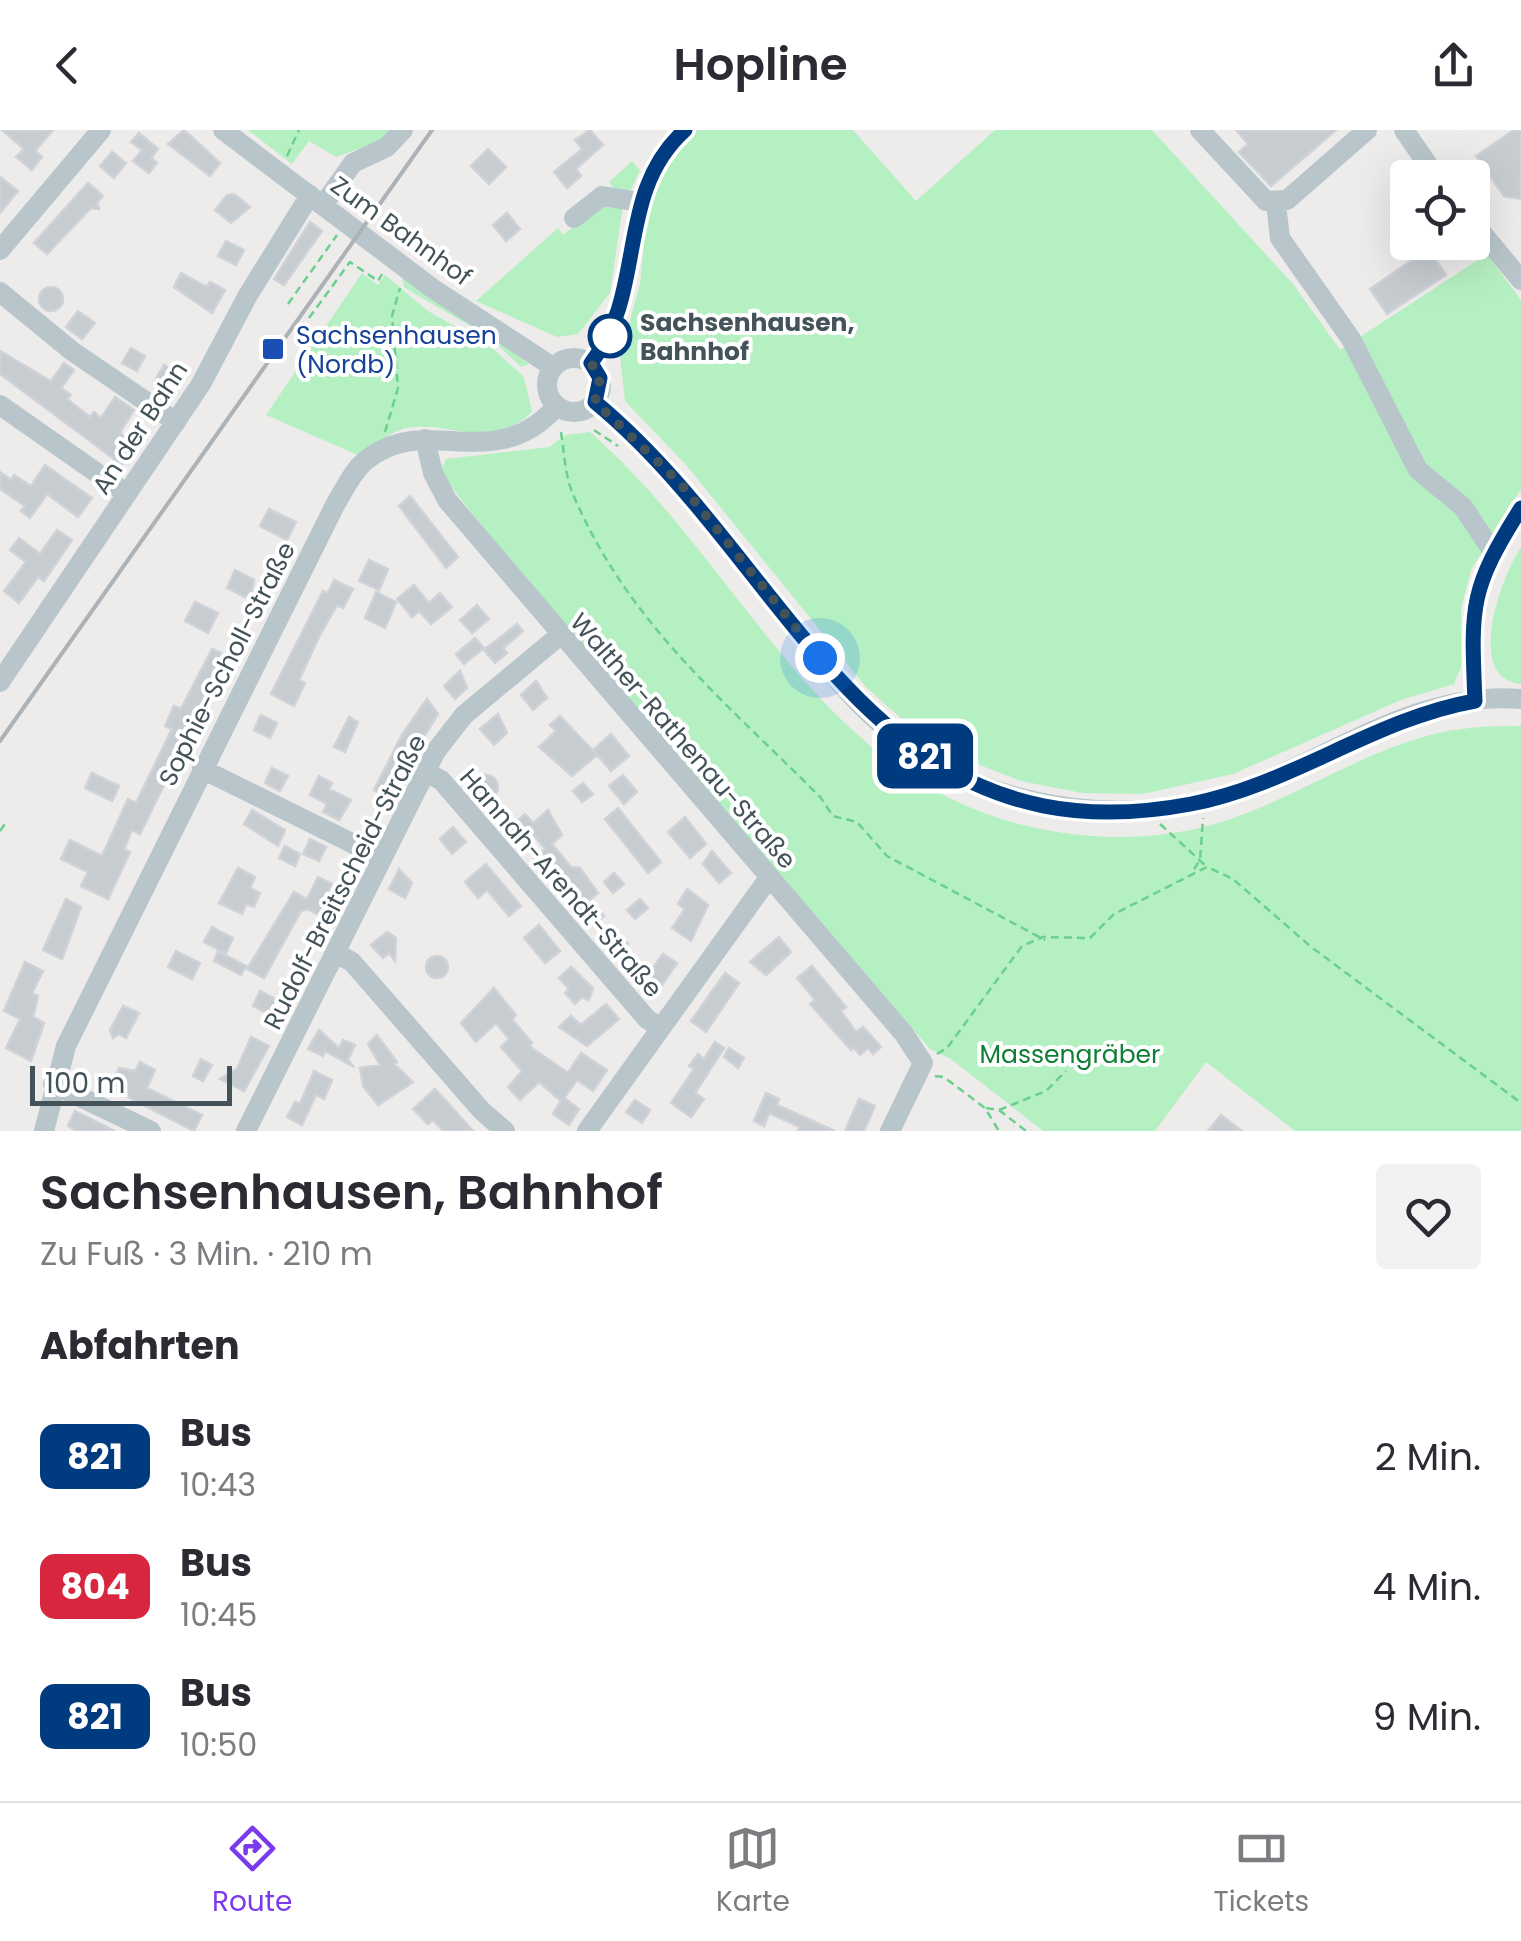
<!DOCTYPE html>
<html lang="de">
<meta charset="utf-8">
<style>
:root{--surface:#fff;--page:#f2f2f3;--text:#2b2b33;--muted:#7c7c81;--line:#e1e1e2;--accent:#7c3aed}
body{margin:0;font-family:Poppins,sans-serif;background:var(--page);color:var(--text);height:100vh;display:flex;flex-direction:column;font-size:38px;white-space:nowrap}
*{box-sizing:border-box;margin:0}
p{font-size:32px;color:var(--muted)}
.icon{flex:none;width:55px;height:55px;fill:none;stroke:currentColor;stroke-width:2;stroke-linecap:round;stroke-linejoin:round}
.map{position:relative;height:1001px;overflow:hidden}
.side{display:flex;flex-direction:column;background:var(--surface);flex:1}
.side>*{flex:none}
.badge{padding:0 20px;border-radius:15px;font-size:35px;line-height:65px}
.buttons{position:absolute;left:1390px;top:30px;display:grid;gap:20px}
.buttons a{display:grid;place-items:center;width:100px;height:100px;border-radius:10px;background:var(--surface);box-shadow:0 10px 40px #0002;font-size:50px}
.scale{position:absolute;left:30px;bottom:25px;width:202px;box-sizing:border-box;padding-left:10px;border:5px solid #435359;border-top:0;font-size:28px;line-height:35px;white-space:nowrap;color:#435359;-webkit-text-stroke:8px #fff;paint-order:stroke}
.you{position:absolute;width:50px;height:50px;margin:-25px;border:8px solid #fff;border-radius:50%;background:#1a73e8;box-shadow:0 0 0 15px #1a73e833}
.map>.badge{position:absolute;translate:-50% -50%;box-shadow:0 0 0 5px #fff}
h2{padding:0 40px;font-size:38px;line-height:90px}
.round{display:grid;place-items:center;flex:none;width:105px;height:105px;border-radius:10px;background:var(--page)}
.head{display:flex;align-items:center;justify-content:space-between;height:170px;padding:0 40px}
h1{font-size:48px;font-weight:600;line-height:75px}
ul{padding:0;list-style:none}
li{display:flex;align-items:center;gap:30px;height:130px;padding:0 40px}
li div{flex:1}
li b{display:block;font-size:38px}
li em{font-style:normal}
li .badge{min-width:110px;font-weight:700;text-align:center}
header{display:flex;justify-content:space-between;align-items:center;height:130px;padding:0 40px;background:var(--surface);font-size:45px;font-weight:600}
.menu{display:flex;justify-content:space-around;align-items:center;height:140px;border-top:2px solid var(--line);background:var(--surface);font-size:28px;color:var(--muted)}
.menu a{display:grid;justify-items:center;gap:5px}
.menu .current{color:var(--accent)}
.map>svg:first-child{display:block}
.green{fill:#b5f0c2}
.building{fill:#c7ccd1;stroke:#cfd3d8;stroke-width:2.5}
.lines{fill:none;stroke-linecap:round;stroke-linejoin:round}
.path{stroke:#6bd08d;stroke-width:2.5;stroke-dasharray:8 5;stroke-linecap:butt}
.minor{stroke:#b8c6cc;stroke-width:20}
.rail{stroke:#adb2b6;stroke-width:4}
.line-casing{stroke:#fff;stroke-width:22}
.line{stroke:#003b80;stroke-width:15}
.walk{stroke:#435359;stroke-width:10;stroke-dasharray:0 18}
.stop-dot{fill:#fff;stroke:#003b80;stroke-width:5}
.transit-dot{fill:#1a4fb4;stroke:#fff;stroke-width:4}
.labels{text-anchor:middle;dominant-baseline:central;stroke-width:8;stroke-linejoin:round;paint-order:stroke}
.street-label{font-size:25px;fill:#435359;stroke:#fff}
.stop-label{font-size:25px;font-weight:bold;fill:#435359;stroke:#fff;text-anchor:start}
.transit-label{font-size:25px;fill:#164399;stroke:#fff;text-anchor:start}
.park-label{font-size:25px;fill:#117e35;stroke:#fff}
</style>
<header><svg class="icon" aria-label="back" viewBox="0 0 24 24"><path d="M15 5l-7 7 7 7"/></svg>Hopline<svg class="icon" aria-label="share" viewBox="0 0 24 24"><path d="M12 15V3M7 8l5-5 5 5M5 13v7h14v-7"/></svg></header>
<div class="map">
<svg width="1521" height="1001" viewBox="0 0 1521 1001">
<rect width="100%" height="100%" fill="#eeebeb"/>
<path class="green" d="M248 0H400L395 6 336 27 309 11 292 34Z
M698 0H853L916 71 995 0H1152L1293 154 1340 220 1487 124 1521 170V359L1471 440 1461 478V537L1454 554 1401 570 1233 644 1143 664 1082 663 1021 651 964 629 912 598 866 557 687 336 625 271 620 226 640 154 648 69 685 10Z
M632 31 640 40 628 66 618 64 609 52Z
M601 74 623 75 610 163 578 204 557 207 476 171 558 98 563 105Z
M362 143 378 155 385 145 428 181 490 216 524 247 532 282C486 324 456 290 406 298 391 301 371 318 358 325L266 285Z
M406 145 529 234 521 237 489 207 405 158 402 149Z
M590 302C746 438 819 655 1041 699 1090 709 1142 710 1191 700 1275 682 1343 630 1423 607 1456 597 1488 596 1521 596V1001H1295L1206 932 1155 1001H1043L951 929 930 919 515 439 440 342 446 329 549 317 566 305Z
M1521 417V554C1464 549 1501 447 1521 417Z"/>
<path class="building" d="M2 0H53L35 21 42 27 32 40 16 27 24 19Z
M184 0 220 33 210 46 168 14Z
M590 0 603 15 576 39 581 46 567 58 554 42 582 19 575 10Z
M1236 0H1336L1271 56 1239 22 1248 14Z
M1514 0H1521V69L1504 66 1476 26Z
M139 3 158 19 151 28 157 33 149 43 133 31 142 20 131 12Z
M488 19 506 37 489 54 471 36Z
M112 22 126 33 114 48 100 36Z
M0 47 18 61 0 83Z
M88 53 103 66 97 73 99 79 91 78 47 124 34 113Z
M234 64 250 77 231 93 215 80 227 65Z
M507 83 520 99 506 111 493 95Z
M310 92 322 101 284 155 274 149Z
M226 111 244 120 236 135 218 126Z
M1428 119 1446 145 1387 184 1370 159Z
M181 143 207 157 210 152 225 160 212 183 174 157Z
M39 169a12 12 0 1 1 24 0a12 12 0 1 1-24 0Z
M78 181 95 193 82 209 66 197Z
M131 218 145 226 137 241 122 233Z
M0 221 51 251 64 233 74 240 61 258 71 265 67 269 90 287 94 282 101 288 115 267 134 280 120 302 134 319 122 335 0 244Z
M164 235 179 243 169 260 154 252Z
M45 335 92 368 78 387 47 364 30 388 21 381 25 376 0 359V342L11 350 14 345 31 356Z
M410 366 458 427 446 438 399 376Z
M269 379 296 392 287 410 260 396Z
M57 400 72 410 44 451 38 447 19 473 4 461 26 432 10 420 19 408 40 424Z
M369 430 388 439 379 460 359 451Z
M235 440 254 450 252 461 245 467 227 458Z
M334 450 353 459 343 478 337 475 320 505 299 550 305 553 294 576 271 564 323 461 328 463Z
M414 455 429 473 440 463 452 477 431 494 419 481 412 487 397 469Z
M376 462 396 472 385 498 365 488Z
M195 472 218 483 208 503 185 491Z
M477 475 489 489 472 503 460 490Z
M517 494 523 501 503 518 507 523 495 533 484 520Z
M475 508 484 518 464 534 456 524Z
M212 519 227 526 140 704 132 700 124 719 130 722 108 769 81 756 88 742 61 729 70 710 102 726 128 669 136 673 172 599 165 596 174 576 181 579Z
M460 541 467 558 455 569 444 556Z
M536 551 547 568 533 580 521 565Z
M427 569 438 584 408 632 401 628 391 650 397 653 390 668 374 660 402 605Z
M498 584 507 603 494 615 480 599Z
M261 585 277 593 270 608 254 600Z
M560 586 597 625 572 646 539 617 556 601 550 595Z
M349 587 358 592 345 622 334 617Z
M611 604 629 626 611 641 593 620Z
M272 638 288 646 280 661 265 653Z
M92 643 119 656 112 671 85 658Z
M623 645 637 662 624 674 609 656Z
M474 657a12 12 0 1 1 24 0a12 12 0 1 1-24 0Z
M319 646 332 653 329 659 351 670 339 690 323 682 327 674 310 665Z
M583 653 593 664 582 672 573 661Z
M618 678 661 732 648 743 605 689Z
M252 680 285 700 278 716 244 694Z
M548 680 562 705 552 714 571 737 580 738 598 763 590 770 604 786 591 796 534 729 545 719 531 702 519 712 508 699 525 684 533 693Z
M685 687 706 714 690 728 668 702Z
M453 697 466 712 452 724 440 709Z
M310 709 326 717 319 731 303 724Z
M285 716 300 724 295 736 279 728Z
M712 721 731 743 719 753 703 734Z
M486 734 521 776 509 786 487 760 478 768 465 752Z
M238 738 255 747 250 758 260 763 254 777 246 774 242 784 219 773Z
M399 739 412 753 405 768 389 759Z
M614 743 624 754 613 763 604 752Z
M318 747 332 754 328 762 341 768 330 790 307 779 301 781 264 848 247 839 294 762 307 769Z
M687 759 708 775 691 811 672 798 685 779 678 774Z
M66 769 81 777 62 829 43 820Z
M640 769 648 778 635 789 627 780Z
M539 795 560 821 545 833 524 808Z
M212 797 233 808 226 823 204 812Z
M614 799 628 814 616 825 603 809Z
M387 802 396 808 395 831 389 823 383 828 371 815Z
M779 807 791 822 766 845 750 832Z
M176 821 200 833 192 849 168 837Z
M218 821 246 836 241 845 214 831Z
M663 824 677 833 662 855 648 845Z
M426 837a11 11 0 1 1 22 0a11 11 0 1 1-22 0Z
M25 832 43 841 32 863 38 866 33 887 44 893 31 931 6 918 20 889 4 881Z
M812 836 846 877 841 881 856 902 863 897 881 917 873 924 868 918 860 925 854 918 851 920 810 874 815 870 797 848Z
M571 837 593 858 589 870 582 867 575 874 565 863 569 859 559 848Z
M725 843 739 853 706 902 691 891Z
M494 858 516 885 512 889 532 913 529 916 568 943 581 923 607 940 593 961 577 950 564 968 579 979 569 995 553 984 561 971 539 952 520 970 508 957 522 941 501 917 509 909 496 893 476 912 461 893Z
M260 861 285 874 277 888 253 876Z
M606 874 619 889 587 916 559 897 571 886 581 895Z
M123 876 139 883 126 908 119 904 113 908 110 900Z
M319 900 339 918 343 910 355 915 348 930 354 937 325 921 323 926 308 919Z
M377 905 397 932 394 934 413 952 378 975 363 956 360 938 380 935 368 914Z
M251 907 269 916 244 961 220 949 237 939Z
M715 912 724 918 695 963 704 969 691 987 671 973 694 939 689 936 698 924 704 929Z
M729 918 744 928 738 938 724 927Z
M201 929 212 935 203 951 193 946Z
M140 932 155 940 147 958 202 985 194 1001 110 958 119 938 135 941Z
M314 941 332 950 324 969 316 965 302 995 287 987 295 972 300 974Z
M435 959 449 974 473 1001H443L433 990 428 994 413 979Z
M766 963 779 969 777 975 835 1001H798L800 997 769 983 764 996 754 991Z
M859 969 875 976 864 1001H845Z
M635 970 650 980 642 993 626 982Z
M75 981 115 1001H77L68 996Z
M1221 985 1242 1001H1208Z"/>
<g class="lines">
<path class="path" d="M287 26 299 0
M1472 67 1478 74
M288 174 337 105
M309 188 350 132 378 151 382 144
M594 300 618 316
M385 302 398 258 392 186 400 158
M561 302C564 321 565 344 572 362 627 493 724 570 821 668L833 686 857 692 887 726 1045 810
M1160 694 1206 736
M0 701 7 691
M1194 739 1200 730 1203 688
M937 924 947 918 1022 816 1043 807 1090 808 1114 784 1207 737 1233 749 1310 816 1521 973
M935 946 944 947 985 978 999 1001
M986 978 999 980 1026 1001
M999 980 1046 961 1066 941"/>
<path class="minor" d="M223 0 432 158 553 237
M1200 0 1266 71 1287 70 1367 0
M1404 0 1437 48
M1276 74 1280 108 1351 209 1418 340 1463 377 1493 422
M323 75 353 33 387 17 403 0
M574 88 602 66 639 72
M1472 91 1521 150
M0 120 101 0
M0 162 72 221 176 292
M547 255a27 27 0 1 1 54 0a27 27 0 1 1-54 0Z
M591 233C649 158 613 65 685 0
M595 271C671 335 729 415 791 492 819 527 846 564 881 594 969 672 1094 697 1207 670 1313 645 1406 559 1521 569
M0 275 127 364
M425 309 433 343 447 370 904 904 923 933 890 1001
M0 552 201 254 248 165 310 65
M1475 571C1471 477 1469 458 1521 378
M202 639 382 728
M425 642 441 650 647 889 659 897
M336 823 352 832 482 981 505 1001
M53 954 151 1001
M44 1001 66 916 335 375C344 360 352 342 365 331 426 280 493 348 557 276
M246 1001 436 621 464 585 559 506
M587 1001 768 749"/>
<path class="rail" d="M0 611 432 0"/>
</g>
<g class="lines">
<defs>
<path id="line" d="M685 0C614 64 648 160 591 233L600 248 595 272C795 437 869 735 1191 674 1291 655 1374 589 1475 571 1471 476 1469 460 1521 378"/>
</defs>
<use href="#line" class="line-casing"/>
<use href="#line" class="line"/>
<path class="walk" d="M610 206 591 233 600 248 595 272 680 353 820 528"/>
</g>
<circle class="stop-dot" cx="610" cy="206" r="20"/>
<rect class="transit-dot" x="261" y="207" width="24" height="24" rx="5"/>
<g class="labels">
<g class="street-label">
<text transform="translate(401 101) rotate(36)">Zum Bahnhof</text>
<text transform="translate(140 298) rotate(-57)">An der Bahn</text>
<text transform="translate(227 534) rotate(-63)">Sophie-Scholl-Straße</text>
<text transform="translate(683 611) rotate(49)">Walther-Rathenau-Straße</text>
<text transform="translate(345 752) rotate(-63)">Rudolf-Breitscheid-Straße</text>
<text transform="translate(561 753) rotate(49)">Hannah-Arendt-Straße</text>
</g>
<g class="stop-label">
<text x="640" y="192">Sachsenhausen,<tspan x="640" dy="29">Bahnhof</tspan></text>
</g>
<g class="transit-label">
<text x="296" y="205">Sachsenhausen<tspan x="296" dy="29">(Nordb)</tspan></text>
</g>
<g class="park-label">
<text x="1070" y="924">Massengräber</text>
</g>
</g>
</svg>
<div class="buttons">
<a><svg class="icon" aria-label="locate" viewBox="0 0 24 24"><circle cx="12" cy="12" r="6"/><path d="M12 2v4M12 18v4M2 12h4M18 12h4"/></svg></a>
</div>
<div class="scale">100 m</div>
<div class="you" style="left:820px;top:528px"></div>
<b class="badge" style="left:925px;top:626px;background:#003b80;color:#fff">821</b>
</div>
<section class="side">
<div class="head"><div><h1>Sachsenhausen, Bahnhof</h1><p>Zu Fuß · 3 Min. · 210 m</p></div><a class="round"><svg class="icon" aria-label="heart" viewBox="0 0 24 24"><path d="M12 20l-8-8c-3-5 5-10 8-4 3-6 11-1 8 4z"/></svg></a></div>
<h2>Abfahrten</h2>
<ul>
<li><span class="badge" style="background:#003b80;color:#fff">821</span><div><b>Bus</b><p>10:43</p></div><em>2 Min.</em></li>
<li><span class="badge" style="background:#d7263d;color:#fff">804</span><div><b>Bus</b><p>10:45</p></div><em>4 Min.</em></li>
<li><span class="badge" style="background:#003b80;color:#fff">821</span><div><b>Bus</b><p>10:50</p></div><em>9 Min.</em></li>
</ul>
</section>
<nav class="menu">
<a class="current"><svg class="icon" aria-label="directions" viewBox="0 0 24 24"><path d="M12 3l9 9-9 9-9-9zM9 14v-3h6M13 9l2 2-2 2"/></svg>Route</a>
<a><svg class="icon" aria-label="map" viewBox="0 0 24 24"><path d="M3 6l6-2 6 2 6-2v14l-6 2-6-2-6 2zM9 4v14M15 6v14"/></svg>Karte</a>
<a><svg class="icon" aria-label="tickets" viewBox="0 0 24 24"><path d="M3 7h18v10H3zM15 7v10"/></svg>Tickets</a>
</nav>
